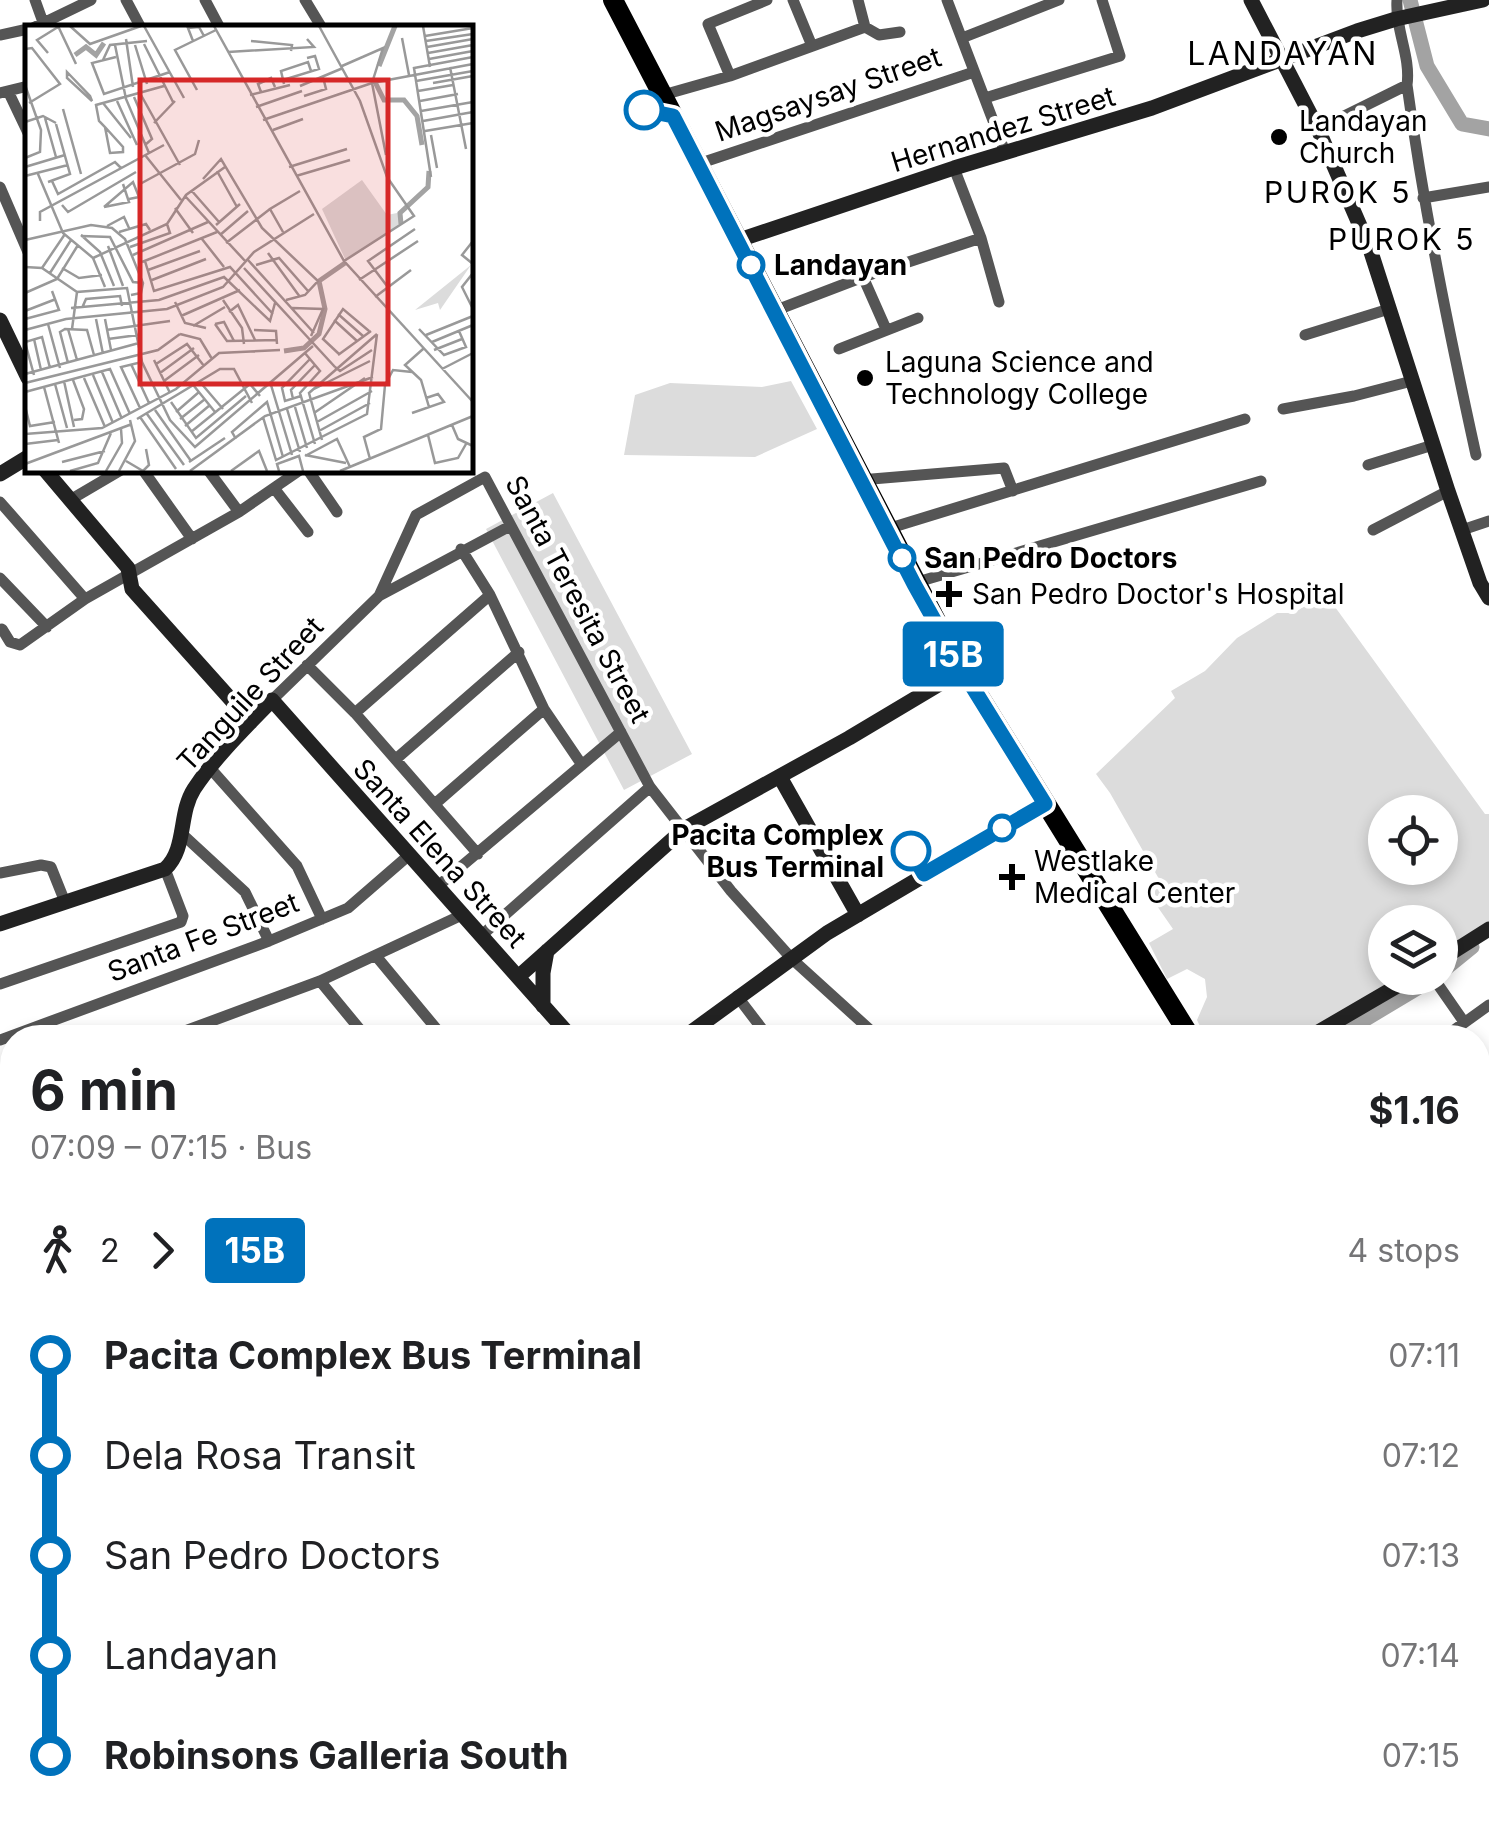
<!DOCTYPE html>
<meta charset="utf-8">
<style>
:root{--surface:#fff;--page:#f2f2f2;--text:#202124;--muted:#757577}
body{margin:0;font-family:Inter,sans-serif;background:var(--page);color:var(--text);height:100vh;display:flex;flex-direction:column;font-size:38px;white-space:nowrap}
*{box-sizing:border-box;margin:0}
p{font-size:32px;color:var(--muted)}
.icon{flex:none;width:55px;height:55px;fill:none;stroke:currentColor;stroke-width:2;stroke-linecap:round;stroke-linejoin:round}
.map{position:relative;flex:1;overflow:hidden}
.panel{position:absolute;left:0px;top:1025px;width:1490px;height:802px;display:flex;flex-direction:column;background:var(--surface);border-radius:40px 40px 0 0;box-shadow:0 5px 15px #0003}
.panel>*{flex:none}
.badge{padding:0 20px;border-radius:8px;font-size:35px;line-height:65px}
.fabs{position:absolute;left:1368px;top:795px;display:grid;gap:20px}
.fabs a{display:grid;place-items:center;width:90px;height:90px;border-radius:50%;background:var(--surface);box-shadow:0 5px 15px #0003;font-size:50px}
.map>.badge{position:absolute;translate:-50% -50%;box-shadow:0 0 0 5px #fff}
.legs{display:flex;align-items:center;gap:15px;height:110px;padding:0 30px;font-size:32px}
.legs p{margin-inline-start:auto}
.headline{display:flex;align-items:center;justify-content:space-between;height:170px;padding:0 30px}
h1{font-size:55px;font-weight:700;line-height:75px}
ul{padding:0 30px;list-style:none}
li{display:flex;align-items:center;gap:35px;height:100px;font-size:38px}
li i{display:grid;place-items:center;width:15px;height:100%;margin:0 12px;background:currentColor}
li i::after{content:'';width:25px;height:25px;margin:-12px;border:8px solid;border-radius:50%;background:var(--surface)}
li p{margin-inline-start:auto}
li:first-child i{background:linear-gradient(#0000 50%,currentColor 0)}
li:last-child i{background:linear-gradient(currentColor 50%,#0000 0)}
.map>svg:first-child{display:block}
.green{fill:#dcdcdc;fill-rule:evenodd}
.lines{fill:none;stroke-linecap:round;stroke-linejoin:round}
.stream{stroke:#a3a3a3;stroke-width:2.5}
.river{stroke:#a3a3a3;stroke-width:15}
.street{stroke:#555;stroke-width:11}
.secondary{stroke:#222;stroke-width:15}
.highway{stroke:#000;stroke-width:20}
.line-1-casing{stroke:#fff;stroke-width:22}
.line-1{stroke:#0072bc;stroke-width:15}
.stop-1-dot{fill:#fff;stroke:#0072bc;stroke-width:5}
.poi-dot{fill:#000;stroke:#fff;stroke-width:4}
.labels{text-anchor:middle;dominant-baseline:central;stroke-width:9;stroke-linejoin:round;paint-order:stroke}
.street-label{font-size:28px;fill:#000;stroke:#fff}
.poi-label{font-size:28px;fill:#000;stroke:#fff;text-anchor:start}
.stop-label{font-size:28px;font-weight:bold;fill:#000;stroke:#fff;text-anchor:start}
.neighbourhood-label{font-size:30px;letter-spacing:2.5px;fill:#000;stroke:#fff}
.quarter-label{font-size:32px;letter-spacing:2.5px;fill:#000;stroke:#fff}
.inset-river{fill:none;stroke:#a3a3a3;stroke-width:5}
.inset-road{fill:none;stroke:#999;stroke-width:2.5}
.view{fill:#d62828;fill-opacity:0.15;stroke:#d62828;stroke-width:5}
.inset-edge{fill:none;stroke:#000;stroke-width:5}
</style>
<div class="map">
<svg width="1489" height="1827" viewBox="0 0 1489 1827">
<rect width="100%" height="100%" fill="#fff"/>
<path class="green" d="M791 381 817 429 755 457 624 455 635 395 670 383 762 387Z
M553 493 692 754 624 790 486 529Z
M1314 600H1330L1485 814H1489V938L1440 968V922H1385V978H1426L1419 983 1322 1037H1205L1197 1020 1207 997 1205 979 1187 969 1167 979 1149 943 1173 929 1148 893 1159 879 1110 793 1096 774 1175 698 1171 691 1205 671 1237 638 1277 613H1294ZM1385 812H1440V868H1385Z"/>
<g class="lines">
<path class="stream" d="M774 1827 787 1815"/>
<path class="river" d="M1410 0 1427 66 1462 124 1489 129
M1440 973 1472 947
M1334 1038 1434 978"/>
<path class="street" d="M35 0 44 25
M126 0 141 28
M205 0 220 28
M305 0 322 28
M793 0 812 46
M858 0 865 27
M947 0 1005 152
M1397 0C1395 30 1411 56 1407 85 1424 210 1449 332 1476 455
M33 28 91 0
M0 35 28 29
M962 38 1059 0
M730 76 708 24 767 0
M8 91 28 133
M0 93 28 86
M663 95 730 76 865 27 879 35 900 32
M985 98 1120 56 1102 0
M1318 129 1407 85
M698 164 974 72
M954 168 981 238 999 302
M0 187 28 252
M1423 198 1489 187
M863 277 886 329
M774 311 863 277 981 238
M1305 335 1389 309
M839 349 918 318
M1283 409 1354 396 1412 381
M1368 465 1433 445
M143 470 192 539
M208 470 239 512
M308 470 337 512
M860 480 1004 468 1013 491
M274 488 308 532
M70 500 121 470
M0 502 85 599
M887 529 1245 419
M1373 530 1448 491
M1462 530 1489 521
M461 549 490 595 544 709 582 765
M0 578 47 627
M914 583 1261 481
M379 596 416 515 485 477 650 787 731 891 792 959 879 1038
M2 629 10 642 20 645 85 599 239 512 300 470
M307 665 355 713 478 854
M272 700 379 596 510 526
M355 713 490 595
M396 759 519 652
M210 768 297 866 322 919
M436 803 544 709
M180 832 245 892 269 941
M0 873 41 865 51 867 65 902
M438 886 621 732
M482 935 650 787
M376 956 444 1038
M320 981 367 1038
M0 984 181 922 183 916 165 869
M1439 986 1464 1022
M737 996 769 1038
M166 1038 320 981 464 914
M335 1038 359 1028
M1443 1038 1489 1005
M0 1040 269 941 348 908 408 856
M1478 1095 1489 1087
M0 1099 12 1094
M1478 1160 1489 1152
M1478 1220 1489 1212
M0 1224 12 1221
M1478 1231 1483 1238
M1478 1254 1489 1246
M0 1339 12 1337
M0 1475 12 1473
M1478 1668 1487 1660
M0 1694 12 1692
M150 1815 156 1827
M364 1815 374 1827
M424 1815 434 1827
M483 1815 494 1827
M577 1815 581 1827
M1478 1815 1489 1792
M0 1825 1 1827
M257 1827 271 1815
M342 1827 356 1815
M515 1827 528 1815
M657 1827H660
M868 1827 880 1815
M938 1827 949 1815
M1005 1827 1017 1815
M1067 1827 1079 1815
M1138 1827 1159 1815
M1239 1827 1261 1815
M1347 1827 1349 1815
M1397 1827 1398 1815"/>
<path class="secondary" d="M1251 0 1318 129 1370 249 1448 491 1480 583 1489 598
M739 240 954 168 1152 108 1357 31 1396 19 1483 0
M0 320 28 378
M45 470 128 568 132 589 251 722
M0 474 28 457
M780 777 858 915
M0 924 165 869C187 849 178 814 194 789 215 757 245 728 272 700L572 1038
M1440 960 1489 929
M518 977 684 829 849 738 963 670
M543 1006V973L547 951
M683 1038 827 933 1045 804
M1308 1038 1411 978
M0 1166 12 1202
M0 1283 12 1274
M0 1404 12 1402
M0 1610 12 1683
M74 1815 79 1827
M795 1827 807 1815"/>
<path class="highway" d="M613 0 955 657 1191 1038
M1478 1374 1489 1387"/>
</g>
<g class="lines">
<defs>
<path id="line-1" d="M644 110 673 116 914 584 962 670 1045 804 924 874 911 851"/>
</defs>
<use href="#line-1" class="line-1-casing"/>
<use href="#line-1" class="line-1"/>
</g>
<g class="stop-1-dot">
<circle cx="644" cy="110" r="18"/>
<circle cx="751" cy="265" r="12"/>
<circle cx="902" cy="558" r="12"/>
<circle cx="1002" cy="828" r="12"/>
<circle cx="911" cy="851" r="18"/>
</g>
<g class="poi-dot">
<circle cx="1279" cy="137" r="10"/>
<circle cx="865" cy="378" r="10"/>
<path d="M944 579h10v10h10v10h-10v10h-10v-10h-10v-10h10z"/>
<path d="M1007 862h10v10h10v10h-10v10h-10v-10h-10v-10h10z"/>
</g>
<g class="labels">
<g class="street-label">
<text transform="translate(828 94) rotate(-19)">Magsaysay Street</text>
<text transform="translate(1003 129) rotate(-17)">Hernandez Street</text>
<text transform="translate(578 599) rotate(62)">Santa Teresita Street</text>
<text transform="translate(250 694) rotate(-47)">Tanguile Street</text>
<text transform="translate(440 853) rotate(48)">Santa Elena Street</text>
<text transform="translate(203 937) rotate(-21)">Santa Fe Street</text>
</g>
<g class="poi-label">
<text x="1299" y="121">Landayan<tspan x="1299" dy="32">Church</tspan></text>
<text x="885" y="362">Laguna Science and<tspan x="885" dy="32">Technology College</tspan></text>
<text x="972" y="594">San Pedro Doctor's Hospital</text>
<text x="1034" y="861">Westlake<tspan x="1034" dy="32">Medical Center</tspan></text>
</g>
<g class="stop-label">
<text x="774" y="265">Landayan</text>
<text x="924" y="558">San Pedro Doctors</text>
<text x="884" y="835" text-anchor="end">Pacita Complex<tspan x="884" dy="32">Bus Terminal</tspan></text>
</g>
<g class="neighbourhood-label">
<text x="1338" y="192">PUROK 5</text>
<text x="1402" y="239">PUROK 5</text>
</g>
<g class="quarter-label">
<text x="1283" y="53">LANDAYAN</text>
</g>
</g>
<g transform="translate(25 25)">
<rect width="448" height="448" fill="#fff"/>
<path d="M337 155 362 190 377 187 376 199 321 236 297 184ZM446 240 415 285 413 278 390 285Z" fill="#dcdcdc"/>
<path class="inset-river" d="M50 30 61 22 71 30 79 18M354 41 370 1M350 57 359 75H379L392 91 397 120M376 199 375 188 403 162 404 146M259 326 279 323 294 309 300 284 294 256 320 238"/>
<path class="inset-road" d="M33 1 51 39M45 1 65 19 116 1M119 1 159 73M189 1 319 236 448 377M294 1 335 76 362 152 389 191 319 236M398 1 405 42M400 11 448 3M377 13 384 50M101 14 108 62M168 16 163 3 174 2 179 11M226 16 267 20 266 26M401 16 448 9M119 19 148 77M90 20 101 74 124 128M110 20 122 59M402 22 448 14M0 24 7 23 35 59 4 78M203 27 289 22 282 14M23 28 12 15 33 2M403 28 448 20M91 32 67 38 79 69 145 47M404 34 448 26M78 35 85 20 122 16M317 41 358 23 347 58 361 130M425 42 441 124M42 47 65 71 67 76 42 53ZM258 55 294 44 290 31 282 33M391 56 448 46M408 58 448 51M259 59 256 46 283 37 286 46M0 60 16 105 15 127 0 133M275 61 318 43M172 65 150 25 191 5M393 66 428 60M236 67 233 59 246 53 250 62M116 70 155 140M225 70 265 60M279 71 301 64 298 52M109 72 127 114 120 120M92 76 112 120M395 76 433 69M78 78 106 113M231 82 277 66M38 84 56 149M396 86 448 77M20 93 31 132M238 95 347 58 448 39M398 96 448 87M0 97 18 91 31 98M129 98 150 76M80 102 85 128 98 127V122L80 102 74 96 71 80 139 61M248 105 278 94M400 106 448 98M406 110 412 143M120 130 156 175M0 142 40 130M264 142 322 124M192 146 212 182M13 149 38 208 68 233 80 262M0 151 43 140M271 151 325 135M406 152 389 43 448 32M178 154 196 134 237 203 293 256 280 270 261 275M27 156 33 169 90 137 97 144M23 157 45 149 31 99M115 159 170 129 174 115M166 165 194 197M160 171 221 237M37 180 43 187 111 147M79 182 108 157 114 172 104 174M79 182 104 177 98 159M150 183 168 208M15 196V187L139 120M191 200 215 179M82 201 99 192 104 203M94 207 121 199 125 205M258 207 245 184 275 166M56 210 75 227 89 261M195 210 223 186M56 211 85 212 108 257 118 258M177 214 199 242M0 215 66 200 87 203 100 214 118 258 116 268 106 270M448 216 437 230 448 239M201 218 245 184M83 221 98 261M105 222 145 208 142 199M243 228 275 272M108 230 183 197M68 233 142 199 161 170 200 142M223 235 289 308M120 236 129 266 205 242 248 289M117 237 192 207M231 240 254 233 283 266M0 242 17 243 52 267M17 243 40 209M37 243 54 253 77 250M219 243 310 342M123 245 175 226M25 248 46 215M448 248 437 262 448 284M127 255 181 234M334 255 393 216M362 261 343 236 390 204M0 268 32 254 53 220M350 272 386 245M198 275 217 303 219 319M150 277 160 298 181 303M46 283 134 275 199 252 245 296 250 278M57 283 61 274 95 271 97 281M267 283 298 284 286 311M0 286 31 274M204 287 213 280 230 315M313 289 338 311M156 291 215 265M0 294 34 285 27 266M71 294 78 329M80 294 86 325M309 295 332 316M23 299 35 343M190 299 202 316 252 315M190 299 199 297 209 316M168 301 200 282M43 304 52 335M47 304 52 267 102 263 117 337 145 395 170 422 288 321M394 304 419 330 441 322 434 306M0 305 41 294 142 284 198 262 229 227 289 189M81 305 145 296M229 305 251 306 252 319M155 309 175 314 187 334M401 310 448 291M9 314 16 345M83 314 113 310M407 317 448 300M398 324 380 340 396 355 404 382M409 325 437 314M279 327 295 346 275 368 290 419M314 329 298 314 318 284 344 306M313 330 346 306M129 335 145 368M43 338 35 307 40 304 62 305 69 330M106 339 124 378M131 339 162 319 179 341M310 342 315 346 347 325M417 344 448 328M77 347 97 394M135 348 169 323M0 349 114 318M9 350 0 317 17 312 25 343M68 350 88 398M59 353 80 402M48 355 59 384 57 394 49 395M39 356 49 402M139 356 174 330M175 357 198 384M0 358 133 325 155 309M30 359 42 403M246 360 267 430M169 361 190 387M19 362 34 418M289 364 345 336M0 367 85 344 105 389M276 371 260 376 257 363 285 334M268 374 266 365 290 340M146 377 171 413 221 371M0 381 5 401 30 397M270 382 282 423M115 383 96 342 117 337M262 384 275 427M130 385 166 436M151 387 174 367M289 388 340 353M387 388 419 377 413 369 401 373M122 389 159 440M115 392 151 444M238 392 251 435 342 389 352 309M112 394 195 344H209L227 378M155 394 180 374M292 397 347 366M427 400 433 414 448 421M160 401 185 380M294 406 345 378M166 407 225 359 235 371M0 409 77 403 151 364 194 328 255 325M403 410 410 438 433 433 441 419M211 414 207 407 242 377 258 432M297 415 284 368 352 309M0 419 33 415M280 430 321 438M280 431 312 414 325 442M345 434 339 412 356 404 360 360 368 345 387 347M101 436 118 446 124 440 121 424M37 437 80 426M164 437 200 413M0 439 107 399M45 446 73 438 86 408M81 446 97 418 96 404M94 446 110 416 105 395M165 446 240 391 348 352M206 446 234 426 242 446M254 446 252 439 274 431 278 446M315 446 448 391"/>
<path class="view" d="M115 55H363V359H115Z"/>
<rect width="448" height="448" class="inset-edge"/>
</g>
</svg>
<div class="fabs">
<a><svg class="icon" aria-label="locate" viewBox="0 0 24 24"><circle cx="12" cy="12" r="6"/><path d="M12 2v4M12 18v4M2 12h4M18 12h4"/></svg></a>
<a><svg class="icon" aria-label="layers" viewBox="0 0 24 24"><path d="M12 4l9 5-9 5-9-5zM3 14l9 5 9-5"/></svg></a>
</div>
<b class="badge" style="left:953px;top:654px;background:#0072bc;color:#fff">15B</b>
<section class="panel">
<div class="headline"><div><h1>6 min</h1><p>07:09 – 07:15 · Bus</p></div><b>$1.16</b></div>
<div class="legs"><svg class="icon" aria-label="walk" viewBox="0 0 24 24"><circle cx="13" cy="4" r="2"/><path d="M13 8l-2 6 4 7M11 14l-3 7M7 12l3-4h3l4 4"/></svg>2<svg class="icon" aria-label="forward" viewBox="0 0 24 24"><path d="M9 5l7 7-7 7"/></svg><b class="badge" style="background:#0072bc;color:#fff">15B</b><p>4 stops</p></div>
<ul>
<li><i style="color:#0072bc"></i><b>Pacita Complex Bus Terminal</b><p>07:11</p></li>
<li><i style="color:#0072bc"></i><span>Dela Rosa Transit</span><p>07:12</p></li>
<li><i style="color:#0072bc"></i><span>San Pedro Doctors</span><p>07:13</p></li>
<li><i style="color:#0072bc"></i><span>Landayan</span><p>07:14</p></li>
<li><i style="color:#0072bc"></i><b>Robinsons Galleria South</b><p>07:15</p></li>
</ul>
</section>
</div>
